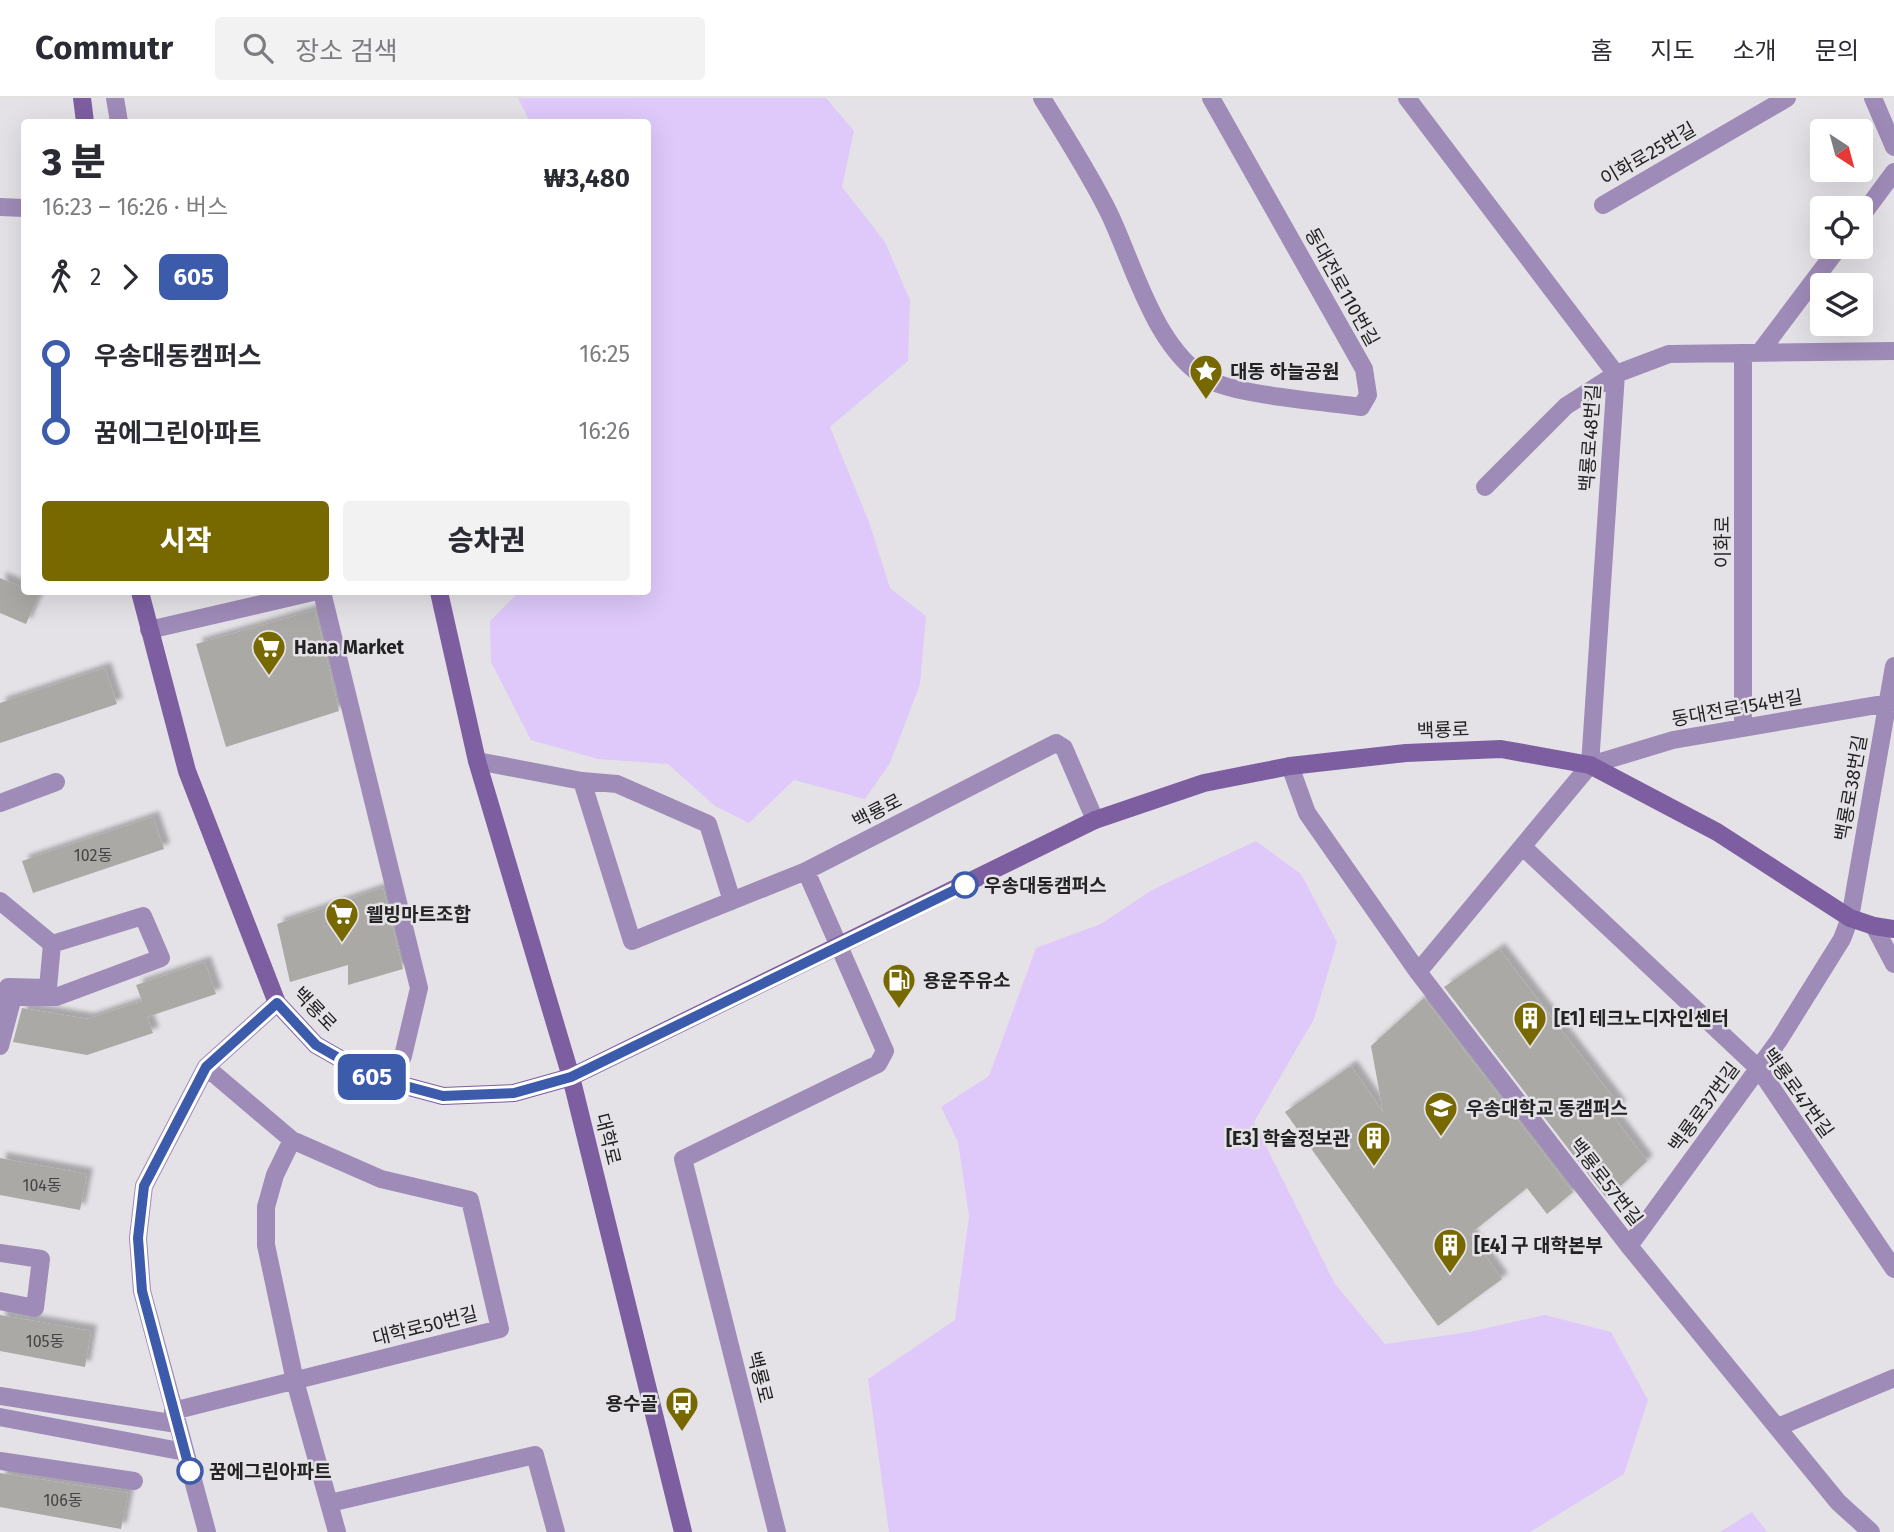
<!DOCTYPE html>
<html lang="ko">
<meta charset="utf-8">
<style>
:root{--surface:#fff;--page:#f2f2f3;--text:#2b2b33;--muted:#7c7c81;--line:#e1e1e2;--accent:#786800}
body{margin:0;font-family:"Fira Sans","Noto Sans KR",sans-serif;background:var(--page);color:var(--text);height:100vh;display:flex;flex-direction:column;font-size:26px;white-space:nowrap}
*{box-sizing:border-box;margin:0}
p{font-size:23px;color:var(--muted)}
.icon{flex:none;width:38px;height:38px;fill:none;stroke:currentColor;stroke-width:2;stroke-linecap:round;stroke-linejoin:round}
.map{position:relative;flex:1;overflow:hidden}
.details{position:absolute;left:21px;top:21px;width:630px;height:476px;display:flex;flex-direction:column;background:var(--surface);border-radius:7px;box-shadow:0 7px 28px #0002}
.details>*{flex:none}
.badge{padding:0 14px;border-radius:10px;font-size:24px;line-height:46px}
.needle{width:46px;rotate:144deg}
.fabs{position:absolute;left:1810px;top:21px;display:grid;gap:14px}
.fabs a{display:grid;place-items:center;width:63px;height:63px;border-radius:7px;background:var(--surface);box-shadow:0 7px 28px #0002;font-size:35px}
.map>.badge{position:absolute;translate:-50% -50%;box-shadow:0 0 0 4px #fff}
.legs{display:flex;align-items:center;gap:10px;height:77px;padding:0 21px;font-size:23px}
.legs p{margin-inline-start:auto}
.headline{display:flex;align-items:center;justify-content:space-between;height:119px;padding:0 21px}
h1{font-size:38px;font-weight:800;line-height:52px}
.cta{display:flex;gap:14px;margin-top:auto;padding:14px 21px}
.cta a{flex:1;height:80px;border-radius:7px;background:var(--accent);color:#fff;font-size:28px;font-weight:800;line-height:80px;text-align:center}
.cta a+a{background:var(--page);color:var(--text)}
ul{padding:0 21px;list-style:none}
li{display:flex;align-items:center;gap:24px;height:77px;font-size:26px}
li i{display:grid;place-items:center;width:10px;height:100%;margin:0 9px;background:currentColor}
li i::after{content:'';width:18px;height:18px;margin:-9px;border:5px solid;border-radius:50%;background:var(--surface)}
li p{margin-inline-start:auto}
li:first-child i{background:linear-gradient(#0000 50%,currentColor 0)}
li:last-child i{background:linear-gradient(currentColor 50%,#0000 0)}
header{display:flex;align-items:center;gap:42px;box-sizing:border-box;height:98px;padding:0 35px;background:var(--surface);border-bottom:2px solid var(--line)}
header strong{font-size:33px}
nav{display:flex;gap:38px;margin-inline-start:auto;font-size:24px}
.search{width:490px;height:63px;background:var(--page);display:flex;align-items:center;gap:18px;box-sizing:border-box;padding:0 24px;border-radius:7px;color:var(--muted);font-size:26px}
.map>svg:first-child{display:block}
.green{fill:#dec9fa}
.building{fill:#aaa9a5;filter:url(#shadow)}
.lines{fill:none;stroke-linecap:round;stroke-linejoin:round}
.street{stroke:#9e8bb8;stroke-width:18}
.secondary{stroke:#7d5fa1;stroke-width:18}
.line-1-casing{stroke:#fff;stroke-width:16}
.line-1{stroke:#3d5bab;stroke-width:10}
.stop-1-dot{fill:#fff;stroke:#3d5bab;stroke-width:3.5}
.labels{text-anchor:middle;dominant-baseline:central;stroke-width:5;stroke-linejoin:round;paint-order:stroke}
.number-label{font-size:16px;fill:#454444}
.street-label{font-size:19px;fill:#232324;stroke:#e4e2e6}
.poi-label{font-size:19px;font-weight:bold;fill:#232324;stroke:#e4e2e6;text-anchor:start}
.stop-label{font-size:19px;font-weight:bold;fill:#232324;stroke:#e4e2e6;text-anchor:start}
</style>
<header>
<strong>Commutr</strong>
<div class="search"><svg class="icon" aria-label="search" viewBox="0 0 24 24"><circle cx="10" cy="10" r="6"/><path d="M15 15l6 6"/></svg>장소 검색</div>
<nav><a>홈</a><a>지도</a><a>소개</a><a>문의</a></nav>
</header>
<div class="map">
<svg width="1894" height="1434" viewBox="0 0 1894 1434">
<defs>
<filter id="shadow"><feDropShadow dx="6" dy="-6" stdDeviation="2" flood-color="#0004"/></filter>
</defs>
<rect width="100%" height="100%" fill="#e4e2e6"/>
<path class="green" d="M518 0H826L854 33 842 89 885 144 910 202 908 263 830 329 869 424 890 490 926 518 920 586 890 665 865 701 794 682 749 725 715 708 668 666 598 661 531 642 491 564 490 523 519 494H648V24H530Z
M1256 743 1301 776 1337 844 1314 921 1254 1024 1335 1186 1385 1246 1469 1234 1545 1217 1611 1234 1648 1302 1624 1376 1530 1434H889L868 1281 955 1222 969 1118 958 1044 941 1009 989 978 1036 850 1101 826 1152 792Z
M1752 1414 1767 1434H1720Z"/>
<path class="building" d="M0 480 24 490V494L39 496 26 526 0 515Z
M315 512 339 613 226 649 196 546Z
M105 570 117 606 0 645V605Z
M153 719 164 751 33 795 22 763Z
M383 790 403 871 348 887V867L290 884 277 826Z
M1499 851 1620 1008 1611 1015 1647 1063 1607 1101 1444 889Z
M205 864 216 896 147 919 153 935 87 957 13 944 22 910 88 921 142 903 136 887Z
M1424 900 1573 1094 1547 1116 1527 1090 1470 1136 1502 1181 1438 1228 1285 1014 1351 968 1383 1014 1371 948Z
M0 1060 87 1076 80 1112 0 1097Z
M0 1217 91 1233 85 1269 0 1253Z
M0 1375 128 1395 121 1431 0 1409Z"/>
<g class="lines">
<path class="street" d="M115 0 119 24
M1042 0C1065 38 1090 76 1109 115 1134 167 1155 252 1209 282 1238 297 1325 304 1361 309L1368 297 1364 271 1211 0
M1407 0 1616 276 1590 667
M1873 0 1894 49
M1603 107 1787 0
M0 109 24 110
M1860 120 1894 74
M1760 254 1839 149
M1485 389 1566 308 1616 276 1669 256 1894 253
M322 494 419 890 403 958 391 984
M149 532 313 494
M1743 630V257
M477 663 582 683 617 686 708 726 732 803
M1590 667 1673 642 1894 604
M1290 668 1307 715 1418 874 1629 1148 1838 1404 1871 1434
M582 683 632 843 806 773 1056 645 1064 650 1095 722
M0 705 56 684
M1523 749 1759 971 1894 1171
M0 803 52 846
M1874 828 1894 866
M1418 874 1590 667
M0 919 8 889 48 890 52 846 143 818 161 860 56 899H13L0 948
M292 1042 275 1077 266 1109V1147L295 1283 337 1434
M1629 1148 1779 942 1842 841 1850 820 1894 568
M0 1155 41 1161 35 1210 0 1203
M0 1298 177 1326
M173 1313 500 1231 470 1102 381 1081 292 1042 206 969
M0 1319 185 1354
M1778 1329 1894 1280
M0 1363 134 1383
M330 1405 535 1357 556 1434
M207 1434 142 1193 138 1140 144 1088 206 969 277 905
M777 1434 683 1061 878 966 885 953 806 773"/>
<path class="secondary" d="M82 0 85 24
M140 494 187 673 277 905 316 947 372 979 443 998 514 995 571 979 1095 722 1204 685 1290 668 1406 655 1501 651 1590 667 1717 734 1850 820 1874 828 1894 831
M439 494 477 663 571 979 683 1434"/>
</g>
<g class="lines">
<defs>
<path id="line-1" d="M190 1373 142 1193 138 1140 144 1088 206 969 277 905 316 947 372 979 443 998 514 995 571 979 965 787"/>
</defs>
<use href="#line-1" class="line-1-casing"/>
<use href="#line-1" class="line-1"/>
</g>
<defs>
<symbol id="sight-pin" viewBox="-11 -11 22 30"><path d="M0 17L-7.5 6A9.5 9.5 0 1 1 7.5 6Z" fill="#786800" stroke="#e4e2e6"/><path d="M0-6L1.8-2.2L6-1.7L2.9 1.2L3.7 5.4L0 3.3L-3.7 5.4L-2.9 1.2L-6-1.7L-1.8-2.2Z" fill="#fff"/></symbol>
<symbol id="supermarket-pin" viewBox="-11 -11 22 30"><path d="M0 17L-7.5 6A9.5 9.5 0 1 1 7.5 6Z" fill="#786800" stroke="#e4e2e6"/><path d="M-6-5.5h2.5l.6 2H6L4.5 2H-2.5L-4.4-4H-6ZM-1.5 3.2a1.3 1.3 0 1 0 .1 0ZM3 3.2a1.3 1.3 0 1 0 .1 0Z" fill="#fff"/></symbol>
<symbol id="fuel-pin" viewBox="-11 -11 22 30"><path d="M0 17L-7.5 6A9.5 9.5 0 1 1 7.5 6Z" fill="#786800" stroke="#e4e2e6"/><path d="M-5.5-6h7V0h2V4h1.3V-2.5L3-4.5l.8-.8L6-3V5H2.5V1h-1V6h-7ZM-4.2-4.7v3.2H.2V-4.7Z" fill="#fff"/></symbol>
<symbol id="building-pin" viewBox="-11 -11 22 30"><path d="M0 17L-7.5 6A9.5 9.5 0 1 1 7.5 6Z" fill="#786800" stroke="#e4e2e6"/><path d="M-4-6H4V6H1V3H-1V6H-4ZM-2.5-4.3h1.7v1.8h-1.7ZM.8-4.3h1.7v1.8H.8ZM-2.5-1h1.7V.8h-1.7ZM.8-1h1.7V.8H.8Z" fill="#fff"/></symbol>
<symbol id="university-pin" viewBox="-11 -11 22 30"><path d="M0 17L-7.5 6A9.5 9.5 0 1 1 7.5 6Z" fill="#786800" stroke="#e4e2e6"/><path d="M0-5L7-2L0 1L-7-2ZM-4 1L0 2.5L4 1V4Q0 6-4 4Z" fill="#fff"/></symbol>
<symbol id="bus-pin" viewBox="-11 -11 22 30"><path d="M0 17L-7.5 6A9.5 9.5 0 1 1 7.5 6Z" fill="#786800" stroke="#e4e2e6"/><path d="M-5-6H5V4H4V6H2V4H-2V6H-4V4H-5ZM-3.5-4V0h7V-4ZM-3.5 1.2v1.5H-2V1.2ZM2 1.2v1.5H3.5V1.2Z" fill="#fff"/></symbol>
</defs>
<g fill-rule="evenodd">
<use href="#sight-pin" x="1187" y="254" width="38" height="52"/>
<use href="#supermarket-pin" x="250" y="530" width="38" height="52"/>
<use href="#supermarket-pin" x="323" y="797" width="38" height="52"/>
<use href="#fuel-pin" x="880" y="863" width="38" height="52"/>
<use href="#building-pin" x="1511" y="901" width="38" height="52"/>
<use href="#university-pin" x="1422" y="991" width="38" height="52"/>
<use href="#building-pin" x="1355" y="1021" width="38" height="52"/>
<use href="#building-pin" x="1431" y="1128" width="38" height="52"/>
<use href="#bus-pin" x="663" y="1286" width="38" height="52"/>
</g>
<g class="stop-1-dot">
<circle cx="965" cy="787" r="12"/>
<circle cx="190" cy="1373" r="12"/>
</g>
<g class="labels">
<g class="number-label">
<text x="93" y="757">102동</text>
<text x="42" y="1087">104동</text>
<text x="45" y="1243">105동</text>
<text x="63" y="1402">106동</text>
</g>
<g class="street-label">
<text transform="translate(1648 56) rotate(-30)">이화로25번길</text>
<text transform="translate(1342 189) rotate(61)">동대전로110번길</text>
<text transform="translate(1590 340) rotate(-86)">백룡로48번길</text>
<text transform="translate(1722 444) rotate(-90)">이화로</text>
<text transform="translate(1737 610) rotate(-10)">동대전로154번길</text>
<text transform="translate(1443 632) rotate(-2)">백룡로</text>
<text transform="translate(1851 690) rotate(-80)">백룡로38번길</text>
<text transform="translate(877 713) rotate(-27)">백룡로</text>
<text transform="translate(315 911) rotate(46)">백룡로</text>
<text transform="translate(1798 995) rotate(54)">백룡로47번길</text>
<text transform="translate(1704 1009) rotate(-54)">백룡로37번길</text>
<text transform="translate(608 1041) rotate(76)">대학로</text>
<text transform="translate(1606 1084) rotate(52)">백룡로57번길</text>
<text transform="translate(425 1228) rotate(-14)">대학로50번길</text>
<text transform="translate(760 1279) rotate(76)">백룡로</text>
</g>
<g class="poi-label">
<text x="1230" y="273">대동 하늘공원</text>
<text x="294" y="549">Hana Market</text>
<text x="366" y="816">웰빙마트조합</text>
<text x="923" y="882">용운주유소</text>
<text x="1554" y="920">[E1] 테크노디자인센터</text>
<text x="1466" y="1010">우송대학교 동캠퍼스</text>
<text x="1350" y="1040" text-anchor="end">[E3] 학술정보관</text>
<text x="1474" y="1147">[E4] 구 대학본부</text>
<text x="658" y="1305" text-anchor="end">용수골</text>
</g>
<g class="stop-label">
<text x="984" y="787">우송대동캠퍼스</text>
<text x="209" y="1373">꿈에그린아파트</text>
</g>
</g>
</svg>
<div class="fabs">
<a><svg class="needle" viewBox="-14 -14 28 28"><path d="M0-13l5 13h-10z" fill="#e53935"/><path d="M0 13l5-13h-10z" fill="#7c7c81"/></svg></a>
<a><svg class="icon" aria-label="locate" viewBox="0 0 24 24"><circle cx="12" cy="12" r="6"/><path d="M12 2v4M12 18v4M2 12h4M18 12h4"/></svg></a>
<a><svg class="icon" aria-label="layers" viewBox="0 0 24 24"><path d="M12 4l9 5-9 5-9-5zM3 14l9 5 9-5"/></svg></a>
</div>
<b class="badge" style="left:372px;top:979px;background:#3d5bab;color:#fff">605</b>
<section class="details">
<div class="headline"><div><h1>3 분</h1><p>16:23 – 16:26 · 버스</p></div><b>₩3,480</b></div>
<div class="legs"><svg class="icon" aria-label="walk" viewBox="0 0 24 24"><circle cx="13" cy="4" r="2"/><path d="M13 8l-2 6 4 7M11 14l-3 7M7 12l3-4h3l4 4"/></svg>2<svg class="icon" aria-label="forward" viewBox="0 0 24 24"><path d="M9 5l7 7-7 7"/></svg><b class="badge" style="background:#3d5bab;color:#fff">605</b></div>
<ul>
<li><i style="color:#3d5bab"></i><b>우송대동캠퍼스</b><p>16:25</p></li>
<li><i style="color:#3d5bab"></i><b>꿈에그린아파트</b><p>16:26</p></li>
</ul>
<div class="cta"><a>시작</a><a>승차권</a></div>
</section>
</div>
